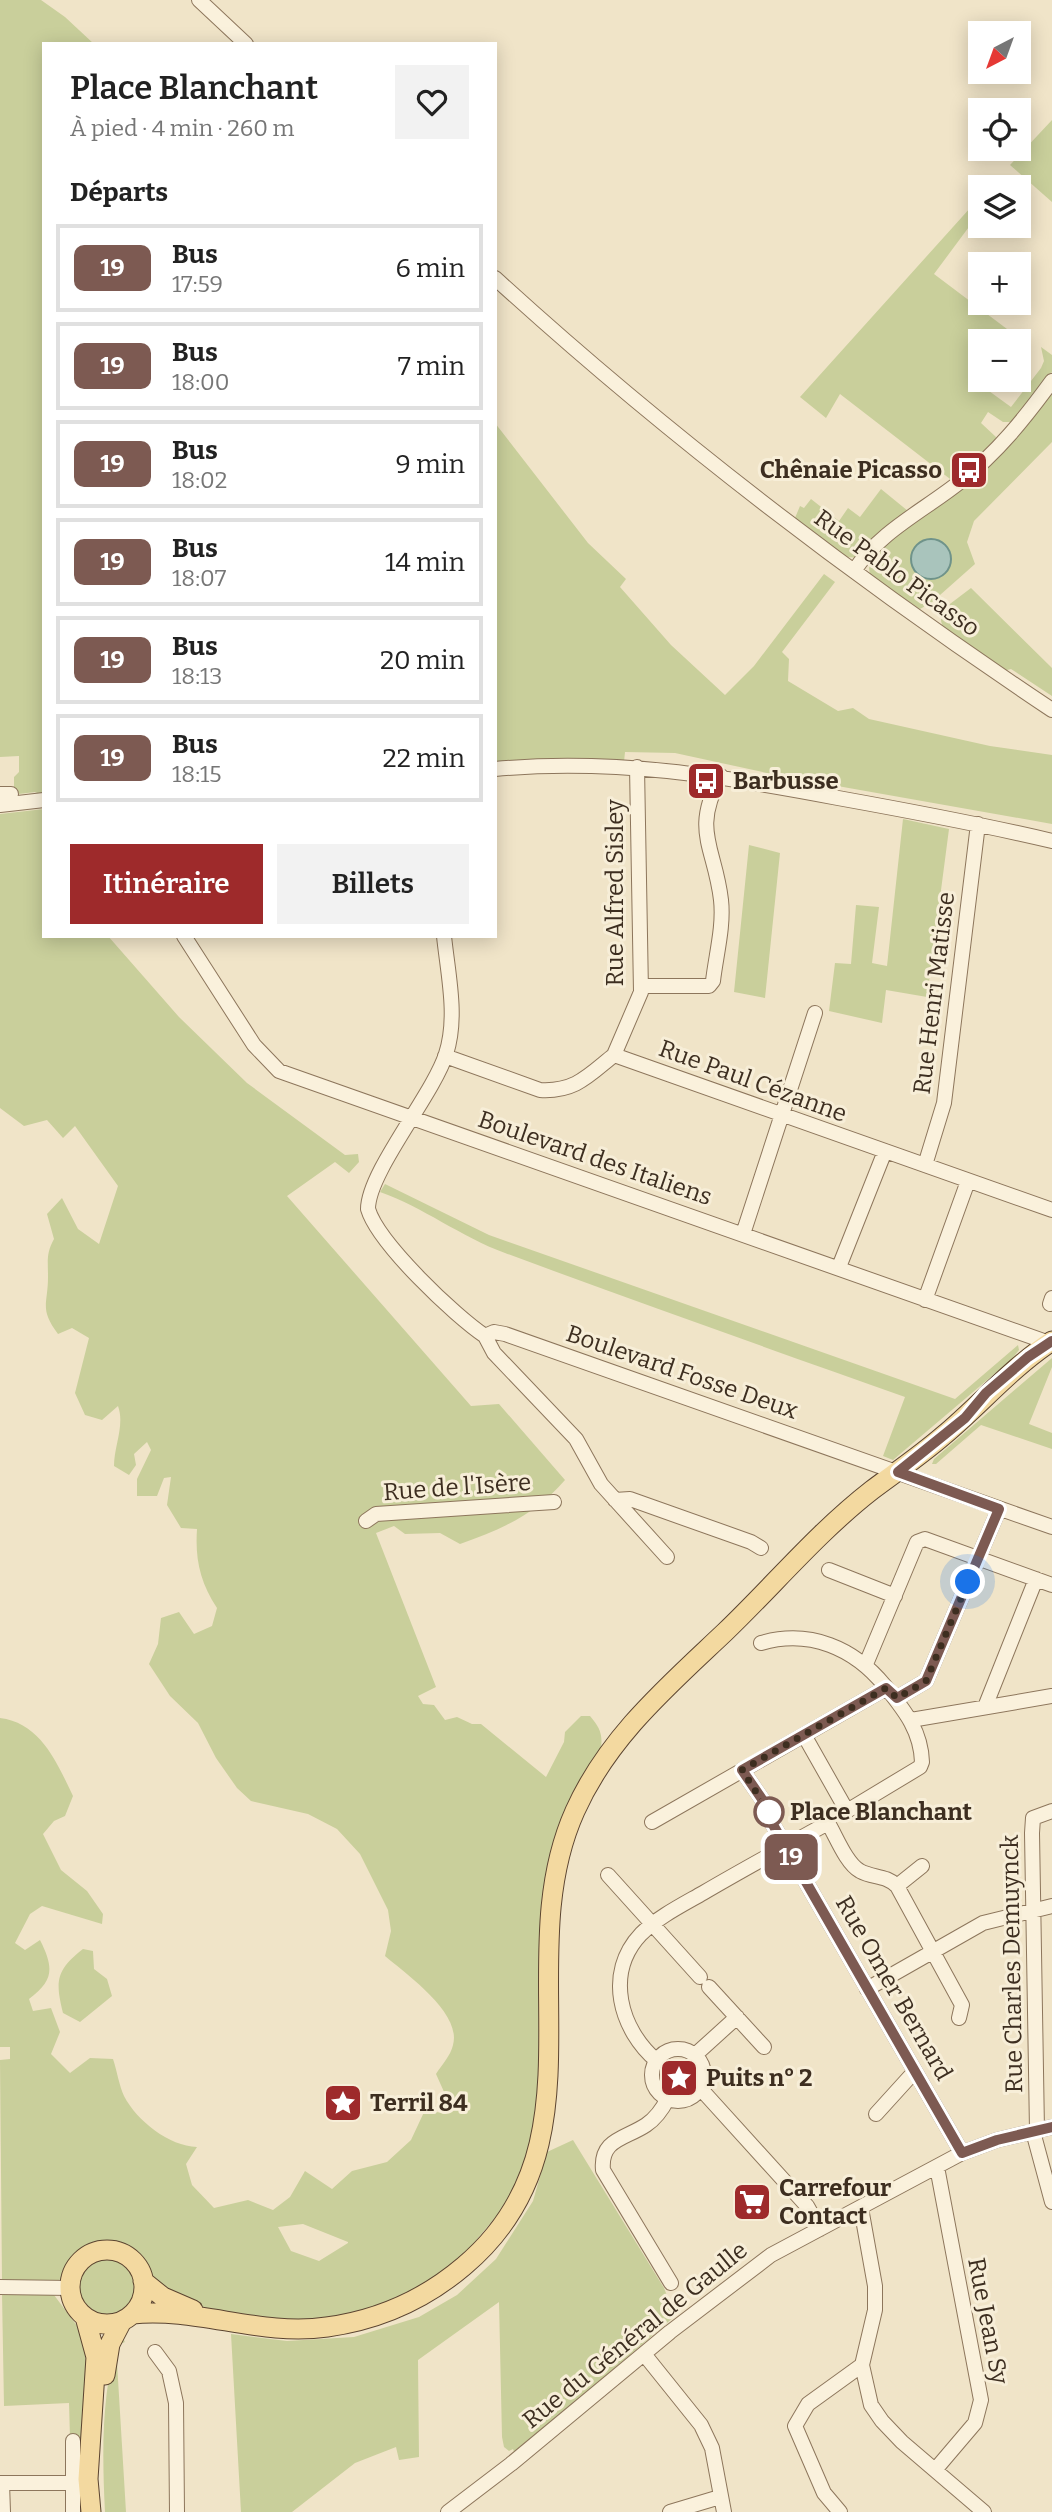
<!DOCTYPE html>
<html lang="fr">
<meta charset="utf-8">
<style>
:root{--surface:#fff;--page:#f2f2f2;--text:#222;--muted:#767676;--line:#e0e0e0;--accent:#9e2a2b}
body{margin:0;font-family:Bitter,serif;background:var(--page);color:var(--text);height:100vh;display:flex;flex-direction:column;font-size:26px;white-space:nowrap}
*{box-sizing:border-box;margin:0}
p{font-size:23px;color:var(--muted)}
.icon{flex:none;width:38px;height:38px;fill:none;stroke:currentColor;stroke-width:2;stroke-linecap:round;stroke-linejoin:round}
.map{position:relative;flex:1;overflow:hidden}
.drawer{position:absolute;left:42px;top:42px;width:455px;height:896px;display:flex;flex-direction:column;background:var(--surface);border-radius:0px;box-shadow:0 4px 18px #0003}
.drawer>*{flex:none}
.badge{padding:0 14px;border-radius:10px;font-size:24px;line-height:46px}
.needle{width:46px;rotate:221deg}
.controls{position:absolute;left:968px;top:21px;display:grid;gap:14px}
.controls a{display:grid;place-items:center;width:63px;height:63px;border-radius:0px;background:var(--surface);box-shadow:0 4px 18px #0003;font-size:35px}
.you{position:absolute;width:35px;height:35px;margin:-18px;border:5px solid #fff;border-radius:50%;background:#1a73e8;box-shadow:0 0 0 10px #1a73e833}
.map>.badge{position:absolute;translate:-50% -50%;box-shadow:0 0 0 4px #fff}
h2{padding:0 28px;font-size:26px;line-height:63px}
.round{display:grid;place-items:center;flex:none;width:74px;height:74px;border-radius:0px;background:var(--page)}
.head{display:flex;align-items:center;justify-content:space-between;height:119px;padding:0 28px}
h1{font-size:33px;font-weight:600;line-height:52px}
.button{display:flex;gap:14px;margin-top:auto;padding:14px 28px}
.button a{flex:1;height:80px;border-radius:0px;background:var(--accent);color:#fff;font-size:28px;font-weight:600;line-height:80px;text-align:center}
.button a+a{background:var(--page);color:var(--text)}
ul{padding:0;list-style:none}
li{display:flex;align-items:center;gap:21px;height:88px;margin:0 14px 10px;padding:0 14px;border:4px solid var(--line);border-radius:0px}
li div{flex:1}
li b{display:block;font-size:26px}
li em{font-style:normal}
li .badge{min-width:77px;font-weight:700;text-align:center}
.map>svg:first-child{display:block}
.green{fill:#c9cf9b;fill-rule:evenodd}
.water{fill:#a9c4bc;stroke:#6f938a;stroke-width:2}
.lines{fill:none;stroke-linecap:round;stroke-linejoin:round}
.minor-casing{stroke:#8d765c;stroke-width:16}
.major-casing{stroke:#5b4430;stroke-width:21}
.minor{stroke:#faf1dc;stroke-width:14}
.major{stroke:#f3d9a0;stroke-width:19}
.line-casing{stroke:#fff;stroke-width:16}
.line{stroke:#7d5a52;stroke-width:10}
.walk{stroke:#3d2e20;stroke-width:7;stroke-dasharray:0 12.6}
.stop-dot{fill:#fff;stroke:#7d5a52;stroke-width:3.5}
.labels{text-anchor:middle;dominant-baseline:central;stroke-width:6;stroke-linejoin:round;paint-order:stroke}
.poi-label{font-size:24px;font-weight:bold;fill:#3d2e20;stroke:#f7eed8;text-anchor:start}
.street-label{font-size:24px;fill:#3d2e20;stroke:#f7eed8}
.stop-label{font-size:24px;font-weight:bold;fill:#3d2e20;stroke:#f7eed8;text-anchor:start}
</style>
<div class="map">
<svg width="1052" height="2512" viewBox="0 0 1052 2512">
<rect width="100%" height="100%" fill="#f0e4c8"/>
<path class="green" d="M0 0H41L65 17 94 44H44V796L35 792 19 794 14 789V777L19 772V756L0 757Z
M1052 120V202L1010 165Z
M980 197V212L934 274 1007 329 998 341H980V365L971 378 1011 407 1041 368 1044 361 1041 347 1052 355V372L1015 422H1003L988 412 981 423 996 437 994 445 954 482 840 394 826 418 800 397Z
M1052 390V442L974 521 967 542 975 564 931 603 920 609 870 576 869 568 873 556Z
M495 423 588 543 626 579 620 587 671 645 725 695 754 666 824 574 835 582 782 652 789 659 788 681 838 711 853 708 869 719 990 746 1052 755V824L781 776 675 753 625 752 624 762 495 765Z
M881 489 908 511 890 523 859 557C839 562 806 534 795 518L800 506 804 508 811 499 839 521 848 508 860 517Z
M971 588 1052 668V696L1011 669 1003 671 944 631 941 621 942 610Z
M44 809V936H108L179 1017 247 1083 345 1155 358 1154 359 1162 349 1173 335 1162 287 1196 471 1406 499 1404 565 1480C535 1515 502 1529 460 1544L440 1533 405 1534 394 1526 376 1533 436 1687 418 1696 423 1704 434 1705 445 1720 457 1717 472 1724H481L546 1777 564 1742 565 1732 581 1716H590C599 1727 603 1733 601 1748L560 1826 545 1884 539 1948 542 2069 531 2151 515 2194 451 2270 365 2314 303 2322 214 2311 189 2304 151 2280 147 2268 129 2250 101 2241 89 2243 77 2252 61 2279 53 2283 2 2282 0 2060 10 2059V2047H0V1718C41 1723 57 1763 73 1796L65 1816 54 1821 43 1834 61 1870 87 1891 103 1914 102 1924 42 1906 30 1914 15 1943 25 1950 40 1940C54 1968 54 1980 29 1999L33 2011 51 2008 60 2032 51 2054 70 2073 90 2058 113 2059C117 2071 119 2085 124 2096 137 2121 169 2146 197 2147L186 2164 192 2185 214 2208 248 2200 273 2210 290 2197 305 2171 332 2189 352 2171 387 2162 411 2140 425 2110 442 2113 449 2103 436 2074C441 2066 451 2055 453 2045 462 2013 406 1974 385 1956L391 1931 388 1910 360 1854 337 1829 308 1814 251 1801 237 1788 216 1758 198 1723 170 1696 149 1664 158 1644 161 1618 179 1612 194 1634 212 1626 217 1608C200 1582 195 1559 197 1529L181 1528 167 1505 171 1477 164 1478 157 1496H137V1479L151 1450 147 1442 134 1454 136 1465 129 1475 114 1466C114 1446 125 1425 118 1406L102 1420 85 1415 75 1393 89 1338 72 1328 58 1334C39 1309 48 1304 48 1277 48 1260 46 1254 54 1239L47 1214 62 1198 78 1229 99 1244 118 1186 75 1126 63 1138 47 1120 24 1126 0 1108V814ZM303 2224 348 2242V2243L319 2261 291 2251 278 2227Z
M903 819 949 829 927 997 886 990 882 1023 829 1011 835 963 851 964 856 905 879 907 872 963 887 966Z
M749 845 780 853 765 998 734 992Z
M385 1184 489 1235 955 1399 1018 1345 1019 1350 1012 1359 893 1460 883 1456 905 1397C770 1349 640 1303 505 1253 461 1237 423 1207 380 1192Z
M1052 1358V1367L1029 1424 1052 1433V1449L981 1425 936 1464H932L934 1459Z
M83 1949 93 1951 94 1969 107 1979 112 1996 80 2022 63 2013C55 1981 56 1970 83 1949Z
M573 2140 664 2288 675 2316 515 2454 513 2449 509 2451 504 2447 502 2437 499 2302 418 2360 419 2457 399 2460 396 2447 355 2463 292 2512H241L231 2334 287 2341 354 2337 419 2317 457 2295 496 2259 533 2201 547 2152Z
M76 2288a31 31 0 1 1 62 0a31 31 0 1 1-62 0Z
M2 2293 54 2295 78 2327 87 2346 81 2487 70 2438 69 2403 4 2406Z
M120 2333 125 2342 116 2346 126 2512H105C102 2453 101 2389 120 2333Z"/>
<path class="water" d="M911 559a20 20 0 1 1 40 0a20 20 0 1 1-40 0Z"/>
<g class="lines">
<defs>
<path id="minor" d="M199 0 246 44
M495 278C669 437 856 579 1052 710
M854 571C880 531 925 510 961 481 997 453 1025 418 1052 381
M495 769C613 758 723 776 838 798 910 811 981 824 1052 841
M0 794H11
M0 805 44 800
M184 936 254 1045 279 1071 1052 1344
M444 936C448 975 458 1017 446 1054 433 1095 368 1172 368 1209 378 1243 455 1316 485 1336L494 1332 505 1334 1052 1527
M641 986H709L713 981C716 955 724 926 721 900 715 847 691 831 721 776
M614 1055 641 992 637 767
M445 1056 540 1090C575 1092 588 1076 614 1055L1052 1210
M925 1165 944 1103 978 824
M743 1234 815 1013
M839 1267 885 1151
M925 1300 968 1181
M1050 1304 1052 1298
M485 1336 494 1353 576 1439 601 1484 667 1557
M615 1500 630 1499 751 1542 761 1548
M366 1521 376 1514 554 1502
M829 1570 895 1596
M761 1643C810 1629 854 1648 885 1686 904 1710 921 1730 922 1762L920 1767 847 1811 804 1735
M866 1664 917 1542 925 1539 1052 1585
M897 1698 926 1681 999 1509
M985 1707 1036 1579
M911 1720 1052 1696
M742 1770 766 1805 772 1823 962 2153
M652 1822 886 1688
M608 1875 700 1977
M897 1886 922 1866
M709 1987 764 2047
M867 1989 983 1923 1052 1906
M652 2075a26 26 0 1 1 52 0a26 26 0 1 1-52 0Z
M695 2055 737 2017
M657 2061C620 2030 604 1973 641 1934 658 1917 682 1905 703 1893 744 1869 786 1846 828 1823 836 1836 846 1863 860 1871 873 1878 886 1875 897 1886L962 2005 959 2018
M700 2088 807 2206 820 2229
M668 2098C663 2108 655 2119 646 2125 625 2139 600 2139 603 2170L671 2283
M876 2114 915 2071
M1037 2130 1032 1833 1033 1818 1052 1811
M1035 2139 1052 2202
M861 2208 875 2286V2310L862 2365 871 2405 882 2421 902 2442 984 2512
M0 2287 70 2288
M155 2352 169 2371 176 2403 177 2512
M644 2354 701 2425 712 2448 724 2512
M935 2470 975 2423 981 2400 937 2167
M0 2483H73V2441
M2 2483 3 2512
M73 2483V2512
M448 2512 511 2464 670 2332 771 2255 962 2153 997 2140 1052 2127
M670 2512 720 2497
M840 2512 824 2493 795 2426 808 2404 862 2365"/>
<path id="major" d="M70 2287a37 37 0 1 1 74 0a37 37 0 1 1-74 0Z
M143 2281 163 2297 193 2310
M132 2314C198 2307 261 2337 327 2327 378 2320 424 2300 464 2266 610 2143 507 1962 575 1811 608 1737 668 1686 725 1632 774 1585 818 1532 872 1490 896 1472 921 1455 944 1435 981 1404 1011 1368 1052 1341
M85 2317 96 2357 88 2479 91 2512
M105 2375 110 2344 122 2321"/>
</defs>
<use href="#minor" class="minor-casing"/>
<use href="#major" class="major-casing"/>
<use href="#minor" class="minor"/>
<use href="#major" class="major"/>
</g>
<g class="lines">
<defs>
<path id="line" d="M1052 1341 1028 1357 986 1393 965 1418 898 1472 999 1509 926 1681 897 1698 886 1688 742 1770 766 1805 772 1823 962 2153 997 2140 1052 2127"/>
</defs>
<use href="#line" class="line-casing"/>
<use href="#line" class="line"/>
<path class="walk" d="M769 1812 742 1770 886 1688 897 1698 926 1681 968 1582"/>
</g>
<defs>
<symbol id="bus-square" viewBox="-11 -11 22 22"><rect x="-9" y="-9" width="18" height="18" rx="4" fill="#9e2a2b" stroke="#f7eed8"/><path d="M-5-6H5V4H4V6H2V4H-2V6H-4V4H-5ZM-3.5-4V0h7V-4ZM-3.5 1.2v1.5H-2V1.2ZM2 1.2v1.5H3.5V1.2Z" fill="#fff"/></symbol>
<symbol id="sight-square" viewBox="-11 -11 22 22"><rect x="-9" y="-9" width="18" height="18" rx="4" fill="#9e2a2b" stroke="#f7eed8"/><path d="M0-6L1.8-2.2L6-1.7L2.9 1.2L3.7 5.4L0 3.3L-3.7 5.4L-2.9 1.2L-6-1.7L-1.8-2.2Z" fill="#fff"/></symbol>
<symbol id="supermarket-square" viewBox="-11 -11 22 22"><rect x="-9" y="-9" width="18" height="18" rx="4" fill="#9e2a2b" stroke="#f7eed8"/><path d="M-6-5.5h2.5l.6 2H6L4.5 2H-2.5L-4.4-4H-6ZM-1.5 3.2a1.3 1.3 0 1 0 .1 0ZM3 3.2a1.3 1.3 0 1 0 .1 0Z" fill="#fff"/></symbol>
</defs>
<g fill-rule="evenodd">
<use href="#bus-square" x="947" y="448" width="44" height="44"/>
<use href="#bus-square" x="684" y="759" width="44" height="44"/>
<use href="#sight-square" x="657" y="2056" width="44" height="44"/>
<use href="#sight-square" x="321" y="2081" width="44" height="44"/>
<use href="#supermarket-square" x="730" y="2180" width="44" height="44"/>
</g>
<circle class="stop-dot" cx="769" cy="1812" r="14"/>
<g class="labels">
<g class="poi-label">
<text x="942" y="470" text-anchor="end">Chênaie Picasso</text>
<text x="733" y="781">Barbusse</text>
<text x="706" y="2078">Puits n° 2</text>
<text x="370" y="2103">Terril 84</text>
<text x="779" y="2188">Carrefour<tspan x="779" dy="28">Contact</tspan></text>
</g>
<g class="street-label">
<text transform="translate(897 573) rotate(36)">Rue Pablo Picasso</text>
<text transform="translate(615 893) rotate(-90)">Rue Alfred Sisley</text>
<text transform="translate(934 993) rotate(-83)">Rue Henri Matisse</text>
<text transform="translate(753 1081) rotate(20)">Rue Paul Cézanne</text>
<text transform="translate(595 1158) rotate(19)">Boulevard des Italiens</text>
<text transform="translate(682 1372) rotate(19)">Boulevard Fosse Deux</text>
<text transform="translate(457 1487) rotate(-4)">Rue de l'Isère</text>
<text transform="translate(1012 1964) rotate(-91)">Rue Charles Demuynck</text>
<text transform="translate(894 1988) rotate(60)">Rue Omer Bernard</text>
<text transform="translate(988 2321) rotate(79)">Rue Jean Sy</text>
<text transform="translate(635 2335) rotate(-39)">Rue du Général de Gaulle</text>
</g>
<g class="stop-label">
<text x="790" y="1812">Place Blanchant</text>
</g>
</g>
</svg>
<div class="controls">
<a><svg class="needle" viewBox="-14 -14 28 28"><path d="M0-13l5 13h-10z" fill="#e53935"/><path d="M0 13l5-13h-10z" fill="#767676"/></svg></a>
<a><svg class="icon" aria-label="locate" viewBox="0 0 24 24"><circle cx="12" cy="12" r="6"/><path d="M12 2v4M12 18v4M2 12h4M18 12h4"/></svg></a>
<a><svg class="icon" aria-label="layers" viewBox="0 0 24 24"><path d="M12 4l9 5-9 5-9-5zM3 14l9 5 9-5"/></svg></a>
<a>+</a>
<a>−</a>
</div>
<div class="you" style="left:968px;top:1582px"></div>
<b class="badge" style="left:791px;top:1857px;background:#7d5a52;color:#fff">19</b>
<section class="drawer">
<div class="head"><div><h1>Place Blanchant</h1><p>À pied · 4 min · 260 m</p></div><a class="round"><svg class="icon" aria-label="heart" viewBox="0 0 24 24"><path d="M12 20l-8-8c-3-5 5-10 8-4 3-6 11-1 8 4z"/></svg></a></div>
<h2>Départs</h2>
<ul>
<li><span class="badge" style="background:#7d5a52;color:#fff">19</span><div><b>Bus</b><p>17:59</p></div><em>6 min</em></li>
<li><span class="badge" style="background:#7d5a52;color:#fff">19</span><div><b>Bus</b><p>18:00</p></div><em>7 min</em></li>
<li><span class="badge" style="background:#7d5a52;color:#fff">19</span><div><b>Bus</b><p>18:02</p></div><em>9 min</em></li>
<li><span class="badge" style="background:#7d5a52;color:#fff">19</span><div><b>Bus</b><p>18:07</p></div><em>14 min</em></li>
<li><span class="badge" style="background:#7d5a52;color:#fff">19</span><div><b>Bus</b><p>18:13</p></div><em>20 min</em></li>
<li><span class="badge" style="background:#7d5a52;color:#fff">19</span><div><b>Bus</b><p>18:15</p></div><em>22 min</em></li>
</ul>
<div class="button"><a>Itinéraire</a><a>Billets</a></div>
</section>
</div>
